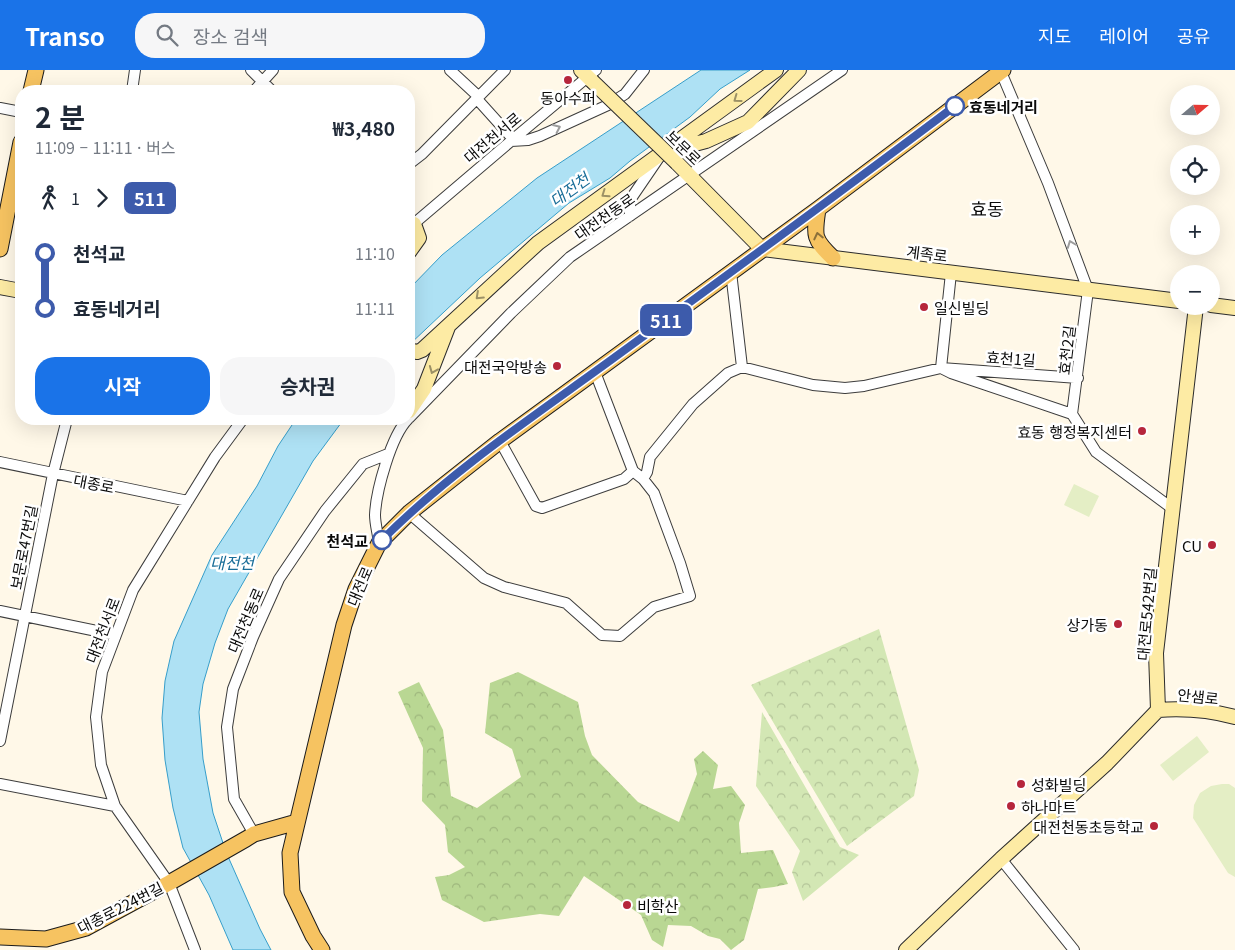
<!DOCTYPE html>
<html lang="ko">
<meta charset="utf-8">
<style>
:root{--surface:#fff;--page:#f6f6f7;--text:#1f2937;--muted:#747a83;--accent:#1a73e8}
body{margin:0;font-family:Georgia,"Noto Sans KR",serif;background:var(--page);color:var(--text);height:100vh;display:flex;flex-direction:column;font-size:19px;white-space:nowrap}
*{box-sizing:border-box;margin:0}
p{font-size:16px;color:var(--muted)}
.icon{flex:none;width:28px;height:28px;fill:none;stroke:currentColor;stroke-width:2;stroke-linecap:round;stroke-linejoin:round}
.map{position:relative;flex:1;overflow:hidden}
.sheet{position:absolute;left:15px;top:15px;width:400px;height:340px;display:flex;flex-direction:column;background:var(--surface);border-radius:20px;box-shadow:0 5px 20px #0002}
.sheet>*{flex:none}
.badge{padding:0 10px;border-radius:8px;font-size:18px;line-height:32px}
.needle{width:32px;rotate:70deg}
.tools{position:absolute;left:1170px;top:15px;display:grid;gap:10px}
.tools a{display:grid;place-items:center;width:50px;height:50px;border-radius:50%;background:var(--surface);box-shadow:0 5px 20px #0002;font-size:25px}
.map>.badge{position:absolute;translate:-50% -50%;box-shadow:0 0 0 2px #fff}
.legs{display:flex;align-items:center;gap:8px;height:55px;padding:0 20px;font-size:16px}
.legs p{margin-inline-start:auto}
.headline{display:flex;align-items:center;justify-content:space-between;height:85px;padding:0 20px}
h1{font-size:28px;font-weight:700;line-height:38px}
.action{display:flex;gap:10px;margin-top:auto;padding:10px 20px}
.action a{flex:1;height:58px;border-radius:20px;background:var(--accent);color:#fff;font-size:20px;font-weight:700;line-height:58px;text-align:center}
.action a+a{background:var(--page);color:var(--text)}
ul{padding:0 20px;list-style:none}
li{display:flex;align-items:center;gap:18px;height:55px;font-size:19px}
li i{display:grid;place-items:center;width:8px;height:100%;margin:0 6px;background:currentColor}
li i::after{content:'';width:12px;height:12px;margin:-6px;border:4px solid;border-radius:50%;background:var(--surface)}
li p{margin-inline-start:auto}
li:first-child i{background:linear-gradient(#0000 50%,currentColor 0)}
li:last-child i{background:linear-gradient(currentColor 50%,#0000 0)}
header{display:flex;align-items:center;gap:30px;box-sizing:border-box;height:70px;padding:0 25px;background:var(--accent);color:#fff}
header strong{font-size:24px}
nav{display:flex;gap:28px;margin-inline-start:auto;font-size:18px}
.search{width:350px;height:45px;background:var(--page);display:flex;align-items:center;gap:12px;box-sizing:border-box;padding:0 18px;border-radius:20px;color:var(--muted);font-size:19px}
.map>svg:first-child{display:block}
.forest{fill:url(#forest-crowns)}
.park{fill:url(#park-crowns)}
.pitch{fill:#e4eec5}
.water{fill:#aee1f4;stroke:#379eca}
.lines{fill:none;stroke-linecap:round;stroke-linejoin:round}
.street-casing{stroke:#3d3d3d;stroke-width:12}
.secondary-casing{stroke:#2c2c2c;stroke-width:16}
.primary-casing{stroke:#1b1b1b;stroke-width:17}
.street{stroke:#fff;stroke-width:10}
.secondary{stroke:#fdeba4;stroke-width:14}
.primary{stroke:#f6c361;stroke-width:15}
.secondary-bridge-casing{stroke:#2c2c2c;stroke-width:16;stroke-linecap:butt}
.secondary-bridge{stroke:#fdeba4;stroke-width:14}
.oneway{stroke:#9c9166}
.oneway2{stroke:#9d9d9d}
.oneway3{stroke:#8c703a}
.line-1-casing{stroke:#fff;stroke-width:11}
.line-1{stroke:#3d5bab;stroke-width:8}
.poi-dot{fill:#b6263c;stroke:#fff;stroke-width:2}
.stop-1-dot{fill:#fff;stroke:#3d5bab;stroke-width:2.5}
.labels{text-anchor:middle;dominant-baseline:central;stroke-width:5;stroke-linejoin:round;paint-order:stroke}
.poi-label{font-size:15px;fill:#0a0a0a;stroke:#fff;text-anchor:end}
.stop-label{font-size:15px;font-weight:bold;fill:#0a0a0a;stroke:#fff;text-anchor:start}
.street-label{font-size:15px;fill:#0a0a0a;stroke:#fff}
.water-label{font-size:16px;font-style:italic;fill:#186d98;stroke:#fff}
.quarter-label{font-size:18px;fill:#0a0a0a;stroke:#fff}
</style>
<header>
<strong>Transo</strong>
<div class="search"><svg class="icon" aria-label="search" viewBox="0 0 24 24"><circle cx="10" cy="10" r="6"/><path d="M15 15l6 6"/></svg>장소 검색</div>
<nav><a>지도</a><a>레이어</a><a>공유</a></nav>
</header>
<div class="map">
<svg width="1235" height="880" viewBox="0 0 1235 880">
<defs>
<pattern id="forest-crowns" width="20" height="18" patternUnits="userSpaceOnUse" patternTransform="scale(1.25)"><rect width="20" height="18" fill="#b9d793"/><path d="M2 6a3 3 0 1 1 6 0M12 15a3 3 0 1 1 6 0" fill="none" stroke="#9eb77d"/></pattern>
<pattern id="park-crowns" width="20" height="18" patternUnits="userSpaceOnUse" patternTransform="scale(1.25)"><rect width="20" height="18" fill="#d3e7b4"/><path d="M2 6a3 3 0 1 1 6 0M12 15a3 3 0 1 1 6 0" fill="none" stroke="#b4c599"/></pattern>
</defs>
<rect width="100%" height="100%" fill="#fff8e8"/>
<path class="forest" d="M518 602 578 632 585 666 592 685 638 732 679 752 697 704 694 689 703 681 718 695 713 719 731 716 745 735 739 753 741 783 773 780 788 814 774 817 758 819 744 870 731 880 720 869 708 866 691 856 668 855 663 877 652 870 641 845 584 806 559 846 540 844 484 852 442 830 435 807 449 805 465 797 448 782 445 755 422 731 423 678 398 622 419 612 443 660 451 726 477 738 521 707 512 679 485 663 490 613Z"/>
<path class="park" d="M879 559 919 700 914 726 847 776 751 615Z
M762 642 840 777 859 785 803 831 792 802 800 781 756 716Z"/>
<path class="pitch" d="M1074 414 1099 426 1089 447 1064 435Z
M1197 666 1209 682 1173 711 1160 695Z
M1222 714H1229L1235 718V807L1228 803 1193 748 1194 735 1200 723 1211 716Z"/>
<path class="water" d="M701 0H750L720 19 690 47 630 91 610 108 569 133 480 208 409 275V219L442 185 537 108Z
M296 349H344L313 391 228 539 215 573 203 614 199 642 203 689 213 743 226 782 260 859 271 880H233L209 825 183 778 173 738 165 690 162 648 165 611 174 571 212 485 257 416 278 376Z"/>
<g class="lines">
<defs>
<path id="street" d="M251 0 272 21
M450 0 479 27
M1001 2 1048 113 1088 220 1072 344
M132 21 135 0
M254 21 273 0
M477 29 513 69
M0 38 21 42
M511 71 528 70 540 66 608 35 625 24 644 0
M409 94 422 84 505 0
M630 146V130L658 89
M410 157 511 71 596 0
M731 202 742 297
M951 203 941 298 1078 308
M409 348 511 243 570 187 842 0
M500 371 536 436 542 438 624 409 633 401
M0 392 188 431
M643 409 647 402 650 387 693 334 728 303 742 297 813 315 845 318 864 316 941 298 951 303 1072 344 1096 382 1173 439
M409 443 484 508 504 517 566 533 602 565 620 566 654 537 690 526 680 493 654 423 643 409 633 401 595 302
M379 473C378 464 375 454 375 445 376 421 391 366 408 349
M0 541 116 565
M0 671 53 404 67 349
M0 714 115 736
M254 764 234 729 227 657 233 619 253 567 279 509 325 441 363 394 388 384
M1001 789 1074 880
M195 880 169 813 115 736 101 695 96 647 102 602 133 520 215 387 243 349"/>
<path id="secondary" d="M581 0 592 11
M678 72 691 75 706 71 748 52 799 0
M677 93 762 179 1179 231
M409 182 419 168 414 154
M0 217 21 221
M1211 235 1235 238
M409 280 417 282 422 280 538 173 776 0
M409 341 424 319 448 257
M1158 640C1185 638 1209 640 1235 647
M906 880 1001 789 1107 693 1158 640 1156 583 1196 236"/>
<path id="primary" d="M31 21 36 0
M818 139C814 166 813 169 833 188
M0 179 21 72
M0 867 46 869 86 858 169 813 246 769 254 764 297 752
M322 880 313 866 292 822 290 783 344 555 356 519 379 473 409 443 500 371 818 139 1003 0"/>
</defs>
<use href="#street" class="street-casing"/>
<use href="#secondary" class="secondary-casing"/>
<use href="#primary" class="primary-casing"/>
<use href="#street" class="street"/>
<use href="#secondary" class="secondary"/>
<use href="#primary" class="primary"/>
<defs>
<path id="secondary-bridge" d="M592 11 677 93"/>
</defs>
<use href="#secondary-bridge" class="secondary-bridge-casing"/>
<use href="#secondary-bridge" class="secondary-bridge"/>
</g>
<defs><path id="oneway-chevron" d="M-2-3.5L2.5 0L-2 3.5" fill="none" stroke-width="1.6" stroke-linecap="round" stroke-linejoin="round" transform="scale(1.25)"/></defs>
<g class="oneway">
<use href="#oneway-chevron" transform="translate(737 29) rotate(144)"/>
<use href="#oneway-chevron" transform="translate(605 124) rotate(145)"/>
<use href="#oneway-chevron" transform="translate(479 226) rotate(137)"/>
<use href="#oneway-chevron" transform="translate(433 300) rotate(112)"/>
</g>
<g class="oneway2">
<use href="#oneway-chevron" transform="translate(557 58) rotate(-25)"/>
<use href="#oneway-chevron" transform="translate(1071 174) rotate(-111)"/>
</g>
<use class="oneway3" href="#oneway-chevron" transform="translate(818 166) rotate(-103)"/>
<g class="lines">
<defs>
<path id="line-1" d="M382 470C450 402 534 346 611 290 726 206 841 122 955 36"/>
</defs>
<use href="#line-1" class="line-1-casing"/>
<use href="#line-1" class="line-1"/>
</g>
<g class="poi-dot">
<circle cx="568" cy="10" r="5"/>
<circle cx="924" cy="237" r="5"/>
<circle cx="557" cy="296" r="5"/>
<circle cx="1142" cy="361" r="5"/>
<circle cx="1212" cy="475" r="5"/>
<circle cx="1118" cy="554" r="5"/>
<circle cx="1021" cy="714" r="5"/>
<circle cx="1011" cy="736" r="5"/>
<circle cx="1154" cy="756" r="5"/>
<circle cx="627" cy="835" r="5"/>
</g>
<g class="stop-1-dot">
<circle cx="955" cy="36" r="9"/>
<circle cx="382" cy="470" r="9"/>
</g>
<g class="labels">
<g class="poi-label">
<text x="568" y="27" text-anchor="middle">동아수퍼</text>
<text x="934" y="237" text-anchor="start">일신빌딩</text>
<text x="547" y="296">대전국악방송</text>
<text x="1132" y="361">효동 행정복지센터</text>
<text x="1202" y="475">CU</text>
<text x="1108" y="554">상가동</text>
<text x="1031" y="714" text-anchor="start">성화빌딩</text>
<text x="1021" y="736" text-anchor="start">하나마트</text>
<text x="1144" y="756">대전천동초등학교</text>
<text x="637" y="835" text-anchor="start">비학산</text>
</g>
<g class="stop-label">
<text x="969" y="36">효동네거리</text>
<text x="368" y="470" text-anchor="end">천석교</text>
</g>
<g class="street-label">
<text transform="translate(492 67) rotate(-40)">대전천서로</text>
<text transform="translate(684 77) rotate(44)">보문로</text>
<text transform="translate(604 146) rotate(-35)">대전천동로</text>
<text transform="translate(927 183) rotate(7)">계족로</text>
<text transform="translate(1066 280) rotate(-83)">효천2길</text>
<text transform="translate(1011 288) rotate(4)">효천1길</text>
<text transform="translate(94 413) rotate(11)">대종로</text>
<text transform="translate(23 477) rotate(-79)">보문로47번길</text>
<text transform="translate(359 516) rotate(-67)">대전로</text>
<text transform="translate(1146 544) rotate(-85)">대전로542번길</text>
<text transform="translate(245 550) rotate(-67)">대전천동로</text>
<text transform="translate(102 560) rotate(-69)">대전천서로</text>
<text transform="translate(1198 626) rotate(6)">안샘로</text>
<text transform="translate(120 837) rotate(-27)">대종로224번길</text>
</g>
<g class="water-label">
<text transform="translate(569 119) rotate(-36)">대전천</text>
<text x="232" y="492">대전천</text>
</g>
<g class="quarter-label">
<text x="987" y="138">효동</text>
</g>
</g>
</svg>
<div class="tools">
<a><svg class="needle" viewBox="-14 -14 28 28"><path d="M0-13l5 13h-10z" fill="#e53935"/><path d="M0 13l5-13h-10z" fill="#747a83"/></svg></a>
<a><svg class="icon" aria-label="locate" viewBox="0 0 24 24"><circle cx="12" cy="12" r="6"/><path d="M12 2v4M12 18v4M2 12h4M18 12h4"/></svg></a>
<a>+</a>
<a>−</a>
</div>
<b class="badge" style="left:666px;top:250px;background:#3d5bab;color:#fff">511</b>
<section class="sheet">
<div class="headline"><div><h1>2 분</h1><p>11:09 – 11:11 · 버스</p></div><b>₩3,480</b></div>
<div class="legs"><svg class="icon" aria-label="walk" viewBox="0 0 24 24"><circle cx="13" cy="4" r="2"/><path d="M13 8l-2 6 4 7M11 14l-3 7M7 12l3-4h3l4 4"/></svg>1<svg class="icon" aria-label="forward" viewBox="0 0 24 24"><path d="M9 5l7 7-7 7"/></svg><b class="badge" style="background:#3d5bab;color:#fff">511</b></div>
<ul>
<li><i style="color:#3d5bab"></i><b>천석교</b><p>11:10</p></li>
<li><i style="color:#3d5bab"></i><b>효동네거리</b><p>11:11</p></li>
</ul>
<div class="action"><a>시작</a><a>승차권</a></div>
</section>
</div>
